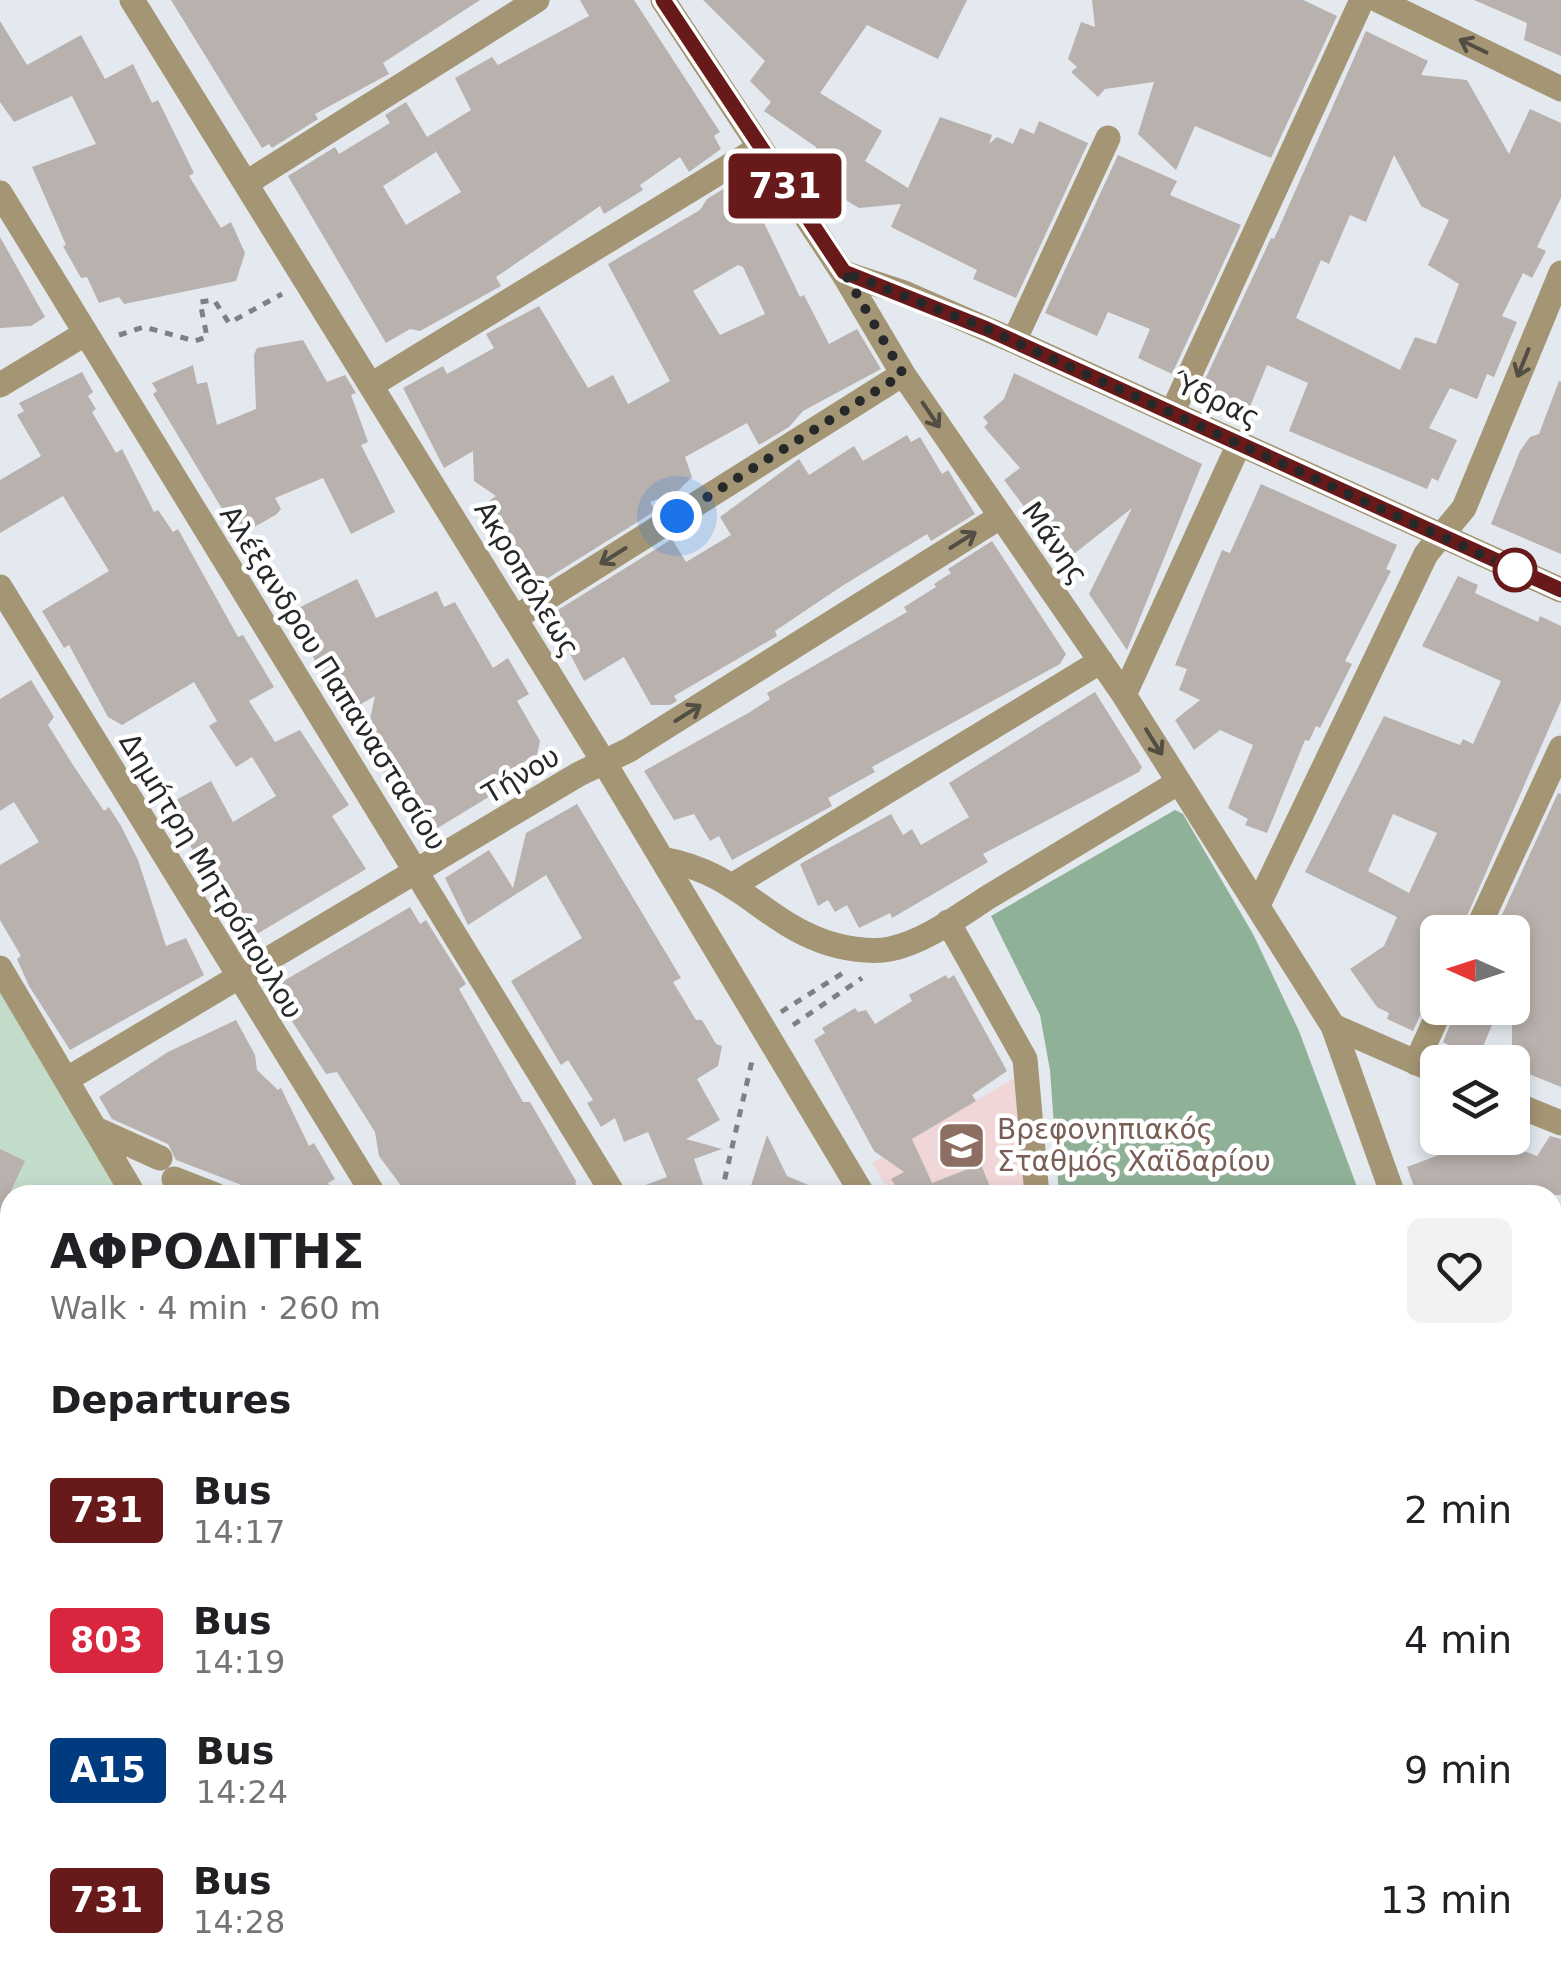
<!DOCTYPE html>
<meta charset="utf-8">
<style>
:root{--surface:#fff;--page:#f2f2f2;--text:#202124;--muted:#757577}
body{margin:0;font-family:"DejaVu Sans",sans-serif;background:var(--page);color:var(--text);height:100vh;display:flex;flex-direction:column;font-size:38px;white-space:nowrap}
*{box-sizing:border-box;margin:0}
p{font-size:32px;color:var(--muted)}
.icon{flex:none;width:55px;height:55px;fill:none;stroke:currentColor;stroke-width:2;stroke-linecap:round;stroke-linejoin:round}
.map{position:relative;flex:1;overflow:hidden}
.sheet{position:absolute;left:0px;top:1185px;width:1562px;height:802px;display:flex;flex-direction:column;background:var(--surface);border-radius:30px 30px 0 0;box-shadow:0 5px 15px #0003}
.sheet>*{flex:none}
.badge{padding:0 20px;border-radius:8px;font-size:35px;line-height:65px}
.needle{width:65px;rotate:273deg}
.controls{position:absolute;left:1420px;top:915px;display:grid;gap:20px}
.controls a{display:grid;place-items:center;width:110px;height:110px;border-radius:15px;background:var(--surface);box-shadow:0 5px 15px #0003;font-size:50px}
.you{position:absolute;width:50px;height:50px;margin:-25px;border:8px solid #fff;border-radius:50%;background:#1a73e8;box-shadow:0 0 0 15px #1a73e833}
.map>.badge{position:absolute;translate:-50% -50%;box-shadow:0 0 0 5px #fff}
h2{padding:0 50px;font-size:38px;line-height:90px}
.round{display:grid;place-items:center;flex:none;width:105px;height:105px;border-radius:15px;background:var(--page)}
.headline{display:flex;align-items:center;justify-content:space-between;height:170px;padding:0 50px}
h1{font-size:48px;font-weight:600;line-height:75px}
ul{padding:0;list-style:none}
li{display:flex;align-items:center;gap:30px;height:130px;padding:0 50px}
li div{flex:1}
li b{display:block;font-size:38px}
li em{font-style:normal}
li .badge{min-width:110px;font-weight:700;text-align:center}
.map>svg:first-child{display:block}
.education{fill:#f1d6d7}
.green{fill:#c3dcc9}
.forest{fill:#8fb197}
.building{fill:#b8b1ad;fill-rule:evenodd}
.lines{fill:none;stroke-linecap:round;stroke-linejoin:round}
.path{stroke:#7d8185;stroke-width:5;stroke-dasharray:8 8;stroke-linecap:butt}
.minor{stroke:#a49574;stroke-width:25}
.oneway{stroke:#524e44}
.line-casing{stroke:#fff;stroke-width:22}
.line{stroke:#681a1a;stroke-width:15}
.walk{stroke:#26282a;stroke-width:10;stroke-dasharray:0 18}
.stop-dot{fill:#fff;stroke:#681a1a;stroke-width:5}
.labels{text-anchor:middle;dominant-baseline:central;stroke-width:9;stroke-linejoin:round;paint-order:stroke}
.street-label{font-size:28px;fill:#26282a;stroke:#fff}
.education-label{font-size:28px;fill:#785e54;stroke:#fff;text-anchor:start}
</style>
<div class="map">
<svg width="1561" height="1987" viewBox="0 0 1561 1987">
<rect width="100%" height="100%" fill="#e3e9ee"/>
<path class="education" d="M1014 1078 1027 1195H892L872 1163Z"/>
<path class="green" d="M0 982 125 1195H10V1978H628L681 1987H0Z"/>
<path class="forest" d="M1175 810 1183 814 1253 934 1299 1031 1360 1195H1059L1050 1070 1040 1015 991 916Z"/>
<path class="building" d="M171 0H480L383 63 389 74 315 114 318 119 272 148 269 144 262 148Z
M580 0H634L720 132 714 136 721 149 689 172 680 157 640 185 643 190 604 214 600 206 496 277 501 286 420 331 410 329 386 343 288 176 335 147 339 154 390 123 385 115 406 102 436 152 383 186 406 225 461 192 427 137 471 110 455 78 492 57 498 65 589 16Z
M703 0H967L938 59 867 25 820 93 882 131 865 161 908 188 940 117 992 135 989 144 997 137 1013 144 1020 128 1034 134 1039 121 1088 143 1016 298 973 279 977 270 891 227 901 204 859 208 844 199 840 188 815 163 816 147 764 111 771 102 750 81 765 61Z
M1092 0H1303L1337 16 1271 158 1195 126 1176 170 1138 134 1154 82 1105 89 1098 97 1071 72 1077 67 1068 59 1081 22 1095 27Z
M1474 0H1561V56L1524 40 1527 23Z
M0 21 27 65 81 35 105 79 133 64 152 103 158 100 194 173 189 176 221 228 231 222 245 253 236 281 124 304 119 297 99 303 87 277 81 278 63 246 66 245 32 167 96 144 72 96 14 122 0 102Z
M1366 31 1428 61 1421 75 1467 80 1509 154 1530 109 1561 123V198L1537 247 1546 251 1532 278 1523 273 1502 316 1517 322 1494 377 1487 374 1477 399 1450 388 1429 428 1457 440 1438 481 1432 478 1427 489 1289 431 1308 383 1267 365 1249 409 1201 388 1271 238 1274 239ZM1394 155 1421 206 1449 220 1428 265 1459 284 1436 344 1415 337 1400 370 1296 318 1321 260 1329 264 1350 215 1366 222Z
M1118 155 1177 181 1170 195 1241 225 1172 374 1138 358 1150 329 1108 312 1097 336 1045 313Z
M728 186 733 195 747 188 800 297 804 295 829 344 857 329 881 369 803 411 789 427 759 445 747 423 685 457 692 477 676 493 650 502 655 511 532 588 481 507 496 496 474 481 473 451 444 468 403 388 443 366 447 374 494 348 486 334 539 306 588 388 613 375 628 404 670 381 608 264 700 210 707 199ZM738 265 743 267 765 314 720 335 693 291Z
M0 237 45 317 31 326 0 328Z
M303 340 327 382 345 375 356 393 351 395 368 442 361 445 395 512 351 534 323 478 275 498 281 509 277 514 244 533 236 532 153 394 157 391 152 383 193 365 197 384 207 382 217 425 256 409 254 355 257 348Z
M82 372 93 392 88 396 96 409 92 412 116 453 122 449 154 512 158 510 173 532 178 529 238 637 243 635 274 687 249 701 275 742 300 730 349 805 332 816 366 869 245 941 167 805 211 781 233 822 276 796 252 757 236 767 209 726 217 721 194 682 122 725 108 717 69 645 64 648 42 611 109 571 63 496 0 533V480L41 456 17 415 24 411 19 403Z
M1014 373 1202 464 1127 650 1089 594 1132 508 1065 561 1004 480 1020 468 984 427 988 423 983 417 1004 399Z
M1559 381 1561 382V554L1491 524 1520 451 1530 437 1539 434Z
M907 435 911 442 920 437 942 474 948 470 975 514 931 541 927 534 842 586 775 631 777 636 674 696 677 701 670 705H651L624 657 584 681 550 615 672 539 686 562 731 535 720 517 799 459 809 475 854 446 863 461Z
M1261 484 1397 545 1386 569 1391 571 1345 661 1352 664 1320 728 1316 726 1309 741 1305 740 1267 833 1245 825 1248 819 1228 808 1253 745 1220 730 1194 750 1175 720 1200 700 1179 690 1187 669 1175 665 1222 550 1230 553Z
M992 541 1066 654 1060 664 872 767 875 772 828 798 832 806 732 860 719 836 710 841 694 814 674 820 644 771 750 712 770 699 767 693 907 612 904 607 936 587 934 584 951 573 948 569Z
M1458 576 1478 585 1475 593 1538 622 1540 616 1561 626V701L1460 932H1438V977L1413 1031 1387 1019 1389 1013 1377 1007 1350 969 1384 946 1397 917 1305 872 1384 716 1460 745 1463 739 1473 744 1501 681 1422 646ZM1393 814 1437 833 1409 893 1368 871Z
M357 579 376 618 437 591 444 607 455 602 493 668 508 658 529 694 517 701 540 741 537 755 498 776 505 787 423 837 365 742 375 696 349 711 337 690 329 691 292 611Z
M31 680 54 717 48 725 73 765 104 811 109 807 121 826 138 860 166 946 186 938 204 975 70 1050 29 986 17 959 21 956 0 920V865L39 842 14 802 0 811V699Z
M1095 692 1142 767 1139 772 983 854 988 862 892 918 890 913 859 928 847 905 835 912 828 900 818 906 800 864 891 814 903 835 912 829 921 845 969 817 949 783Z
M1558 793 1561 794V1087L1512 1067V932H1494Z
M577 804 681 978 673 982 696 1020H702L716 1044 722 1046 718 1066 697 1079 720 1120 686 1139 722 1149 694 1159 703 1185 692 1189 694 1195H630L629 1191 667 1177 648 1132 624 1142 615 1118 601 1127 587 1103 593 1100 568 1060 561 1065 511 981 582 938 546 875 468 925 445 878 489 850 513 888 526 833Z
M410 907 420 924 426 920 466 984 459 989 523 1102H530L576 1181 574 1195H408L379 1156 375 1132 337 1072 326 1074 279 1001 285 997 282 982Z
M946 975 948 979 954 975 1007 1071 972 1095 976 1101 912 1139 932 1183 981 1164 993 1195H902L891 1179 904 1172 874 1151 814 1040 825 1033 822 1028 855 1008 858 1012 866 1010 875 1024 912 1001 909 995Z
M1457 1008H1499L1477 1061 1443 1042Z
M236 1020 255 1055 257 1070 278 1090 281 1088 309 1146 314 1143 335 1179 328 1183 335 1195H268L176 1160 168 1144 112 1119 99 1097 168 1052Z
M767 1135 787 1176 832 1195H748Z
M1550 1136 1561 1139V1195H1417L1407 1167 1455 1149 1459 1138H1491L1537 1156Z
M0 1149 25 1161 0 1214Z"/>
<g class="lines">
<path class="path" d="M119 335 144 327 195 341 207 337 200 302 214 300 229 323 282 294
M781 1012 843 973
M793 1025 862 978
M721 1195 752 1061
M1552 1715 1561 1723
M1552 1743 1561 1735
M578 1987 582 1978"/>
<path class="minor" d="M132 0 605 764 863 1195
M663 0 843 273 903 374 1124 695 1333 1026 1393 1195
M1378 0 1561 89
M248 182 537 0
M0 193 614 1195
M843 273 904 293 1014 341 1561 590
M1014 341 1108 138
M373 384 759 148
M0 385 86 333
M1172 413 1362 0
M0 587 374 1195
M515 618 903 374
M1124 695 1239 444
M662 859C737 872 760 918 822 941 841 948 870 953 890 949 925 942 960 915 990 896 1053 858 1116 820 1179 782
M735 884 1101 661
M1258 905 1426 554 1464 508 1561 273
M948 922 1025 1059 1037 1195
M1476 932 1561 748
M0 968 134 1195
M1333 1026 1438 1072
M1416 1063 1441 1008
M69 1078 579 774 629 750 1000 517
M1512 1103 1561 1123
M100 1131 160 1158
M174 1179 215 1195
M1552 1280 1561 1283
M1552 1405 1561 1410
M760 1978 822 1987
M849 1978 855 1987
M1091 1978 1096 1987
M1298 1987V1978"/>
</g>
<defs><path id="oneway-shaft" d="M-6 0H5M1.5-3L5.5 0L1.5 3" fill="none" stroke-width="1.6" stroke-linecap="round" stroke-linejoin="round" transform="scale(2.5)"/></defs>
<g class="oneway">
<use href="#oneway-shaft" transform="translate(1473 46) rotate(-154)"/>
<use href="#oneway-shaft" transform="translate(1523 363) rotate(112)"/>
<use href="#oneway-shaft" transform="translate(931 415) rotate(56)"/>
<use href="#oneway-shaft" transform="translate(963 540) rotate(-32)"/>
<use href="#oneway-shaft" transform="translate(613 556) rotate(148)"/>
<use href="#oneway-shaft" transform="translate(688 713) rotate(-32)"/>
<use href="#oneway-shaft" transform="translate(1154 742) rotate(58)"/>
</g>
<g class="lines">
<defs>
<path id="line" d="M663 0 844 272 987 329 1561 590"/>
</defs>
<use href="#line" class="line-casing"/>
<use href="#line" class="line"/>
<path class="walk" d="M677 516 903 374 844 272 987 329 1515 570"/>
</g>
<defs>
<symbol id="school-square" viewBox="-11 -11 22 22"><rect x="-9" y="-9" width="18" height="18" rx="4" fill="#8d6e63" stroke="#fff"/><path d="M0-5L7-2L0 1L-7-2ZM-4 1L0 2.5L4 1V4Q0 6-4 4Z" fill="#fff"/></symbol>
</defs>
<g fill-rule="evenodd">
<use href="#school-square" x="934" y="1118" width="55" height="55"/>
</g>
<circle class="stop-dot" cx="1515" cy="570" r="20"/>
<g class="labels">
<g class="street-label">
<text transform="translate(1216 400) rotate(25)">Ύδρας</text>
<text transform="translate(1055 543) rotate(55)">Μάνης</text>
<text transform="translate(527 579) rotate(59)">Ακροπόλεως</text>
<text transform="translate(333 678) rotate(58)">Αλέξανδρου Παπαναστασίου</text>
<text transform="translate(521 775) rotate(-31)">Τήνου</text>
<text transform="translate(211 876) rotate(59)">Δημήτρη Μητρόπουλου</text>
</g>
<g class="education-label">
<text x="997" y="1129">Βρεφονηπιακός<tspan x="997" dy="32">Σταθμός Χαϊδαρίου</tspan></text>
</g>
</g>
</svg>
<div class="controls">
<a><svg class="needle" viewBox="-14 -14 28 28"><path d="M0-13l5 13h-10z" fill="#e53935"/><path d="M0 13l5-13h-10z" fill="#757577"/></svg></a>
<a><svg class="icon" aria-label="layers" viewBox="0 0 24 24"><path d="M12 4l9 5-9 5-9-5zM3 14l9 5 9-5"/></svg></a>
</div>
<div class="you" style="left:677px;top:516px"></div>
<b class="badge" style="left:785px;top:186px;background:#681a1a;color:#fff">731</b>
<section class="sheet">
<div class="headline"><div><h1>ΑΦΡΟΔΙΤΗΣ</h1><p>Walk · 4 min · 260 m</p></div><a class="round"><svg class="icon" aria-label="heart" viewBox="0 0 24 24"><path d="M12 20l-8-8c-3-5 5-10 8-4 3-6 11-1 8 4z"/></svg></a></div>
<h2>Departures</h2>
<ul>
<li><span class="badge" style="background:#681a1a;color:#fff">731</span><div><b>Bus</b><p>14:17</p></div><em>2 min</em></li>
<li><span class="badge" style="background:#d7263d;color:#fff">803</span><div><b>Bus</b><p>14:19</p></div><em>4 min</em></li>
<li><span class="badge" style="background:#003b80;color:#fff">Α15</span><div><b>Bus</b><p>14:24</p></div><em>9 min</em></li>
<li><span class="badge" style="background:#681a1a;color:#fff">731</span><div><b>Bus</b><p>14:28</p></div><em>13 min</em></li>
</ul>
</section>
</div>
